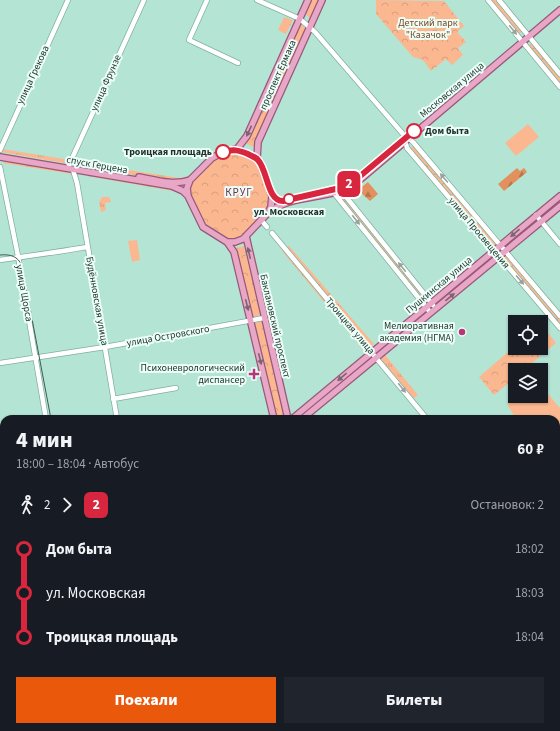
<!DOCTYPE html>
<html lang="ru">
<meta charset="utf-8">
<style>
:root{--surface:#171b24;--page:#20242c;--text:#f1f3f6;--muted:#9ea1a6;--accent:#ea580c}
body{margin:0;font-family:"Source Sans 3",sans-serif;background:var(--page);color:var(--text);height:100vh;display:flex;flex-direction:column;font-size:15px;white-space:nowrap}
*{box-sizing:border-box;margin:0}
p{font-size:13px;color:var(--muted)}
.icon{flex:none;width:22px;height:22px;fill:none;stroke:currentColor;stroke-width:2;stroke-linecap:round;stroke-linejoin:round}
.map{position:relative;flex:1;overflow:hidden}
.drawer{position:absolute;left:0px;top:415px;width:560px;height:316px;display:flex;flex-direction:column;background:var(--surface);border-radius:12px 12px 0 0;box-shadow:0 1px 3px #0004}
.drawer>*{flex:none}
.badge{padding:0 8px;border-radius:6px;font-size:14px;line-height:26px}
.buttons{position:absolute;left:508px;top:315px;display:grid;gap:8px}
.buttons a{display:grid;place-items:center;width:40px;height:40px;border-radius:0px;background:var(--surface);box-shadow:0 1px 3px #0004;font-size:20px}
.map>.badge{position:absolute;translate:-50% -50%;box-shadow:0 0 0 2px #fff}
.legs{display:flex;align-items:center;gap:6px;height:44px;padding:0 16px;font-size:13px}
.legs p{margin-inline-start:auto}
.overview{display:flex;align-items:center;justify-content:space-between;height:68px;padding:0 16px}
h1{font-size:22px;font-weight:800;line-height:30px}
.button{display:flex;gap:8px;margin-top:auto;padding:8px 16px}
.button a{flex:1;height:46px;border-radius:0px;background:var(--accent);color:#fff;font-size:16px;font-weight:800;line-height:46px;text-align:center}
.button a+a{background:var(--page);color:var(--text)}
ul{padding:0 16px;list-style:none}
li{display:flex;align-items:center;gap:14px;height:44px;font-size:15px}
li i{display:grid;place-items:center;width:6px;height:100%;margin:0 5px;background:currentColor}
li i::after{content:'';width:10px;height:10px;margin:-5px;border:3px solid;border-radius:50%;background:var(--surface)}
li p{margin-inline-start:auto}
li:first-child i{background:linear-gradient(#0000 50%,currentColor 0)}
li:last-child i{background:linear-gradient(currentColor 50%,#0000 0)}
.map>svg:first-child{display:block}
.grass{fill:url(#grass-tufts)}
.forest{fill:url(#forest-firs)}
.park{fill:url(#park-crowns)}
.garden{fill:#fbb890}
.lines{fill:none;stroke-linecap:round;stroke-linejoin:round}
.minor-casing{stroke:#80b0a0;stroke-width:6}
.major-casing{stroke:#985877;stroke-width:8}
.minor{stroke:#fff;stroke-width:4.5}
.major{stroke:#e9a7c7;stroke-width:5.5}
.tram{stroke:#425c53;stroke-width:1}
.oneway{fill:#99a29f}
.oneway2{fill:#796671}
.line-1-casing{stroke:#fff;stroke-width:9}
.line-1{stroke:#d7263d;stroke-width:6}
.stop-1-dot{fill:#fff;stroke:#d7263d;stroke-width:2}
.poi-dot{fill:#b9357b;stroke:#ebfef7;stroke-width:1.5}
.labels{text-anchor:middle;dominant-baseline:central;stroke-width:4;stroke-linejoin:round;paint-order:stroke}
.park-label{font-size:10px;fill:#7c4621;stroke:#ebfef7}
.street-label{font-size:10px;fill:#1d312a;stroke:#ebfef7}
.stop-label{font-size:10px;font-weight:bold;fill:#1d312a;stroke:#ebfef7;text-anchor:start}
.poi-label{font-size:10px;fill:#1d312a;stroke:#ebfef7;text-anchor:end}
.neighbourhood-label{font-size:11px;letter-spacing:1px;fill:#723050;stroke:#ebfef7}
</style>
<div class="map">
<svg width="560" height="731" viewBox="0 0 560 731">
<defs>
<pattern id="grass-tufts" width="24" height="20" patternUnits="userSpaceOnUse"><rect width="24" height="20" fill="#fbb890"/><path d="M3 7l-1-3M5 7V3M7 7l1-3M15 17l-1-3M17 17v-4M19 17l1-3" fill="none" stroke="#d79f7c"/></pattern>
<pattern id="forest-firs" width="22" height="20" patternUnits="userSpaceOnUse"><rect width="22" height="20" fill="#e2905d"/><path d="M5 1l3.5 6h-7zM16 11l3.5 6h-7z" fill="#b7764d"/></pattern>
<pattern id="park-crowns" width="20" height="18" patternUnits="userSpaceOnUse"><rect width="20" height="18" fill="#fbb890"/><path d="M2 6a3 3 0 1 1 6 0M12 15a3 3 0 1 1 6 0" fill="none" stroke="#d79f7c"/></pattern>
</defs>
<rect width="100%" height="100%" fill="#b4e4d4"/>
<path class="grass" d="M284 17 293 20 286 34 278 30Z
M2 149 70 160 64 163 1 152Z
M3 160 68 170 72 174 3 163Z
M79 162 179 178 191 176 188 179 171 181 80 166 78 163Z
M87 173 171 188 178 190 179 192 87 176Z
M102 197H109L111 201V202L105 203 106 210 101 212 99 202Z
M289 246 374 344 370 347 286 248Z
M284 249 370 350 366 353 282 251Z
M385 355 418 395 413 399 380 360Z"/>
<path class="forest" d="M517 168 520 171 524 168 527 172 504 191 498 184Z
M368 182 378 194 370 201 358 190Z"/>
<path class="park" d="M311 0H320L311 20 305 13Z
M376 0 444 1 464 26 457 32 466 42 458 48 463 55 452 65 446 59 431 71 423 60 413 57 376 14Z
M491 0H497L522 31 519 34Z
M300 23 307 30 254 147 245 143Z
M532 43 560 77V85L528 46Z
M414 145 499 244 493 248 410 149Z
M236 152 257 162 259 165C263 175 269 185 270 195 272 211 246 237 231 239 208 237 194 210 189 190 195 171 217 155 236 152Z
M344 196 429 302 426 304 341 199Z
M244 246 261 315 253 317 236 248Z
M494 253 497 257 436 307 432 303Z
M507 253 560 317V328L501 257Z
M262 321 285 419H277L254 323Z
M541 324 556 343 524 370H515V378L494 395 479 377 515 346V348H541Z
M370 355 373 358 300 419H294Z
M556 680 560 682V702L556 731H536L532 727H556Z"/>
<path class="garden" d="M528 124 539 137 516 156 505 143Z
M137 240 140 260 132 262 128 241Z
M515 357 520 363 508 373 503 367Z
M541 386 560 408V452H556V419H516L508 406 510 395 515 388V396H541Z"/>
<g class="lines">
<defs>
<path id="minor" d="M207 0 189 40 238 63
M257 0 300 19 315 32 403 134 413 142 560 316
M488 0 560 87
M499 0 560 74
M261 104 273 109
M405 140 407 148 560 328
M0 150 68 0
M69 165 144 0
M0 167 18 256 46 419
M73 170 77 183 117 419
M339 188 433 305
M333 189 334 193 430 312
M536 215 560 244
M261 220 267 227
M272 233 427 419
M0 260C29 256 58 252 87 247
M0 363 105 347 264 318
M113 399 176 388
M0 499 4 497
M556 521 560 518
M556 526 560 523
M0 560 4 582
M556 568 560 573
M0 636 4 633
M556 677 560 678
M31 727 32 731
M57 727 58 731
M105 727 106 731
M166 727 167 731
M261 727 262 731
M387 727 391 731
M431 731 436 727
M559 731 560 718"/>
<path id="major" d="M237 149 257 159 260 162 272 196 271 207 267 214 243 239 235 242H227L203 227 188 196 187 188 190 180 212 158 223 152Z
M237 149 247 136 308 0
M0 157 172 186 183 191 188 196
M257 159 258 142 322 0
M139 177C155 180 174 186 190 180
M272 196 280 201 288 200
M267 214C290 193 329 201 355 184L560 10
M246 236 288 419
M227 242 234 252 274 419
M292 419 560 196
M302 419 560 206
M348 727 349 731
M360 727 361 731"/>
</defs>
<use href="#minor" class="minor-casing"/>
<use href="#major" class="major-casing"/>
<use href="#minor" class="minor"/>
<use href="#major" class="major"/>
<path class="tram" d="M0 255C10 254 18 256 22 266L51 419
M556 525 560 522
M556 566 560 571"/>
</g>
<defs><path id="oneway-solid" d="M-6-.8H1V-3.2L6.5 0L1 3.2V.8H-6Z"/></defs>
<g class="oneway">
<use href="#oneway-solid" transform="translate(513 30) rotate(51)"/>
<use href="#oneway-solid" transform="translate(444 178) rotate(-130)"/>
<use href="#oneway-solid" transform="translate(356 220) rotate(51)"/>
<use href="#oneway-solid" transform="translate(402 267) rotate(-129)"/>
<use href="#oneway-solid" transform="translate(520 280) rotate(50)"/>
<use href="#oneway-solid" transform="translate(402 388) rotate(51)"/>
</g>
<g class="oneway2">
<use href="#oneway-solid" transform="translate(249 131) rotate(115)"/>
<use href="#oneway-solid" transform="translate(515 233) rotate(140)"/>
<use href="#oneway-solid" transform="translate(249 253) rotate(-103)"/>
<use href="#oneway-solid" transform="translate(450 297) rotate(-39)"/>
<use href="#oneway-solid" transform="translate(247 305) rotate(76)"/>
<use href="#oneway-solid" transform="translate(260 359) rotate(76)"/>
<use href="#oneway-solid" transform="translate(342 377) rotate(140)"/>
</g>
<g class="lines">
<defs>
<path id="line-1" d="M223 152C233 149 238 150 248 154 251 156 256 157 258 160 268 171 267 201 283 201L340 188 353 182 414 131"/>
</defs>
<use href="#line-1" class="line-1-casing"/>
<use href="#line-1" class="line-1"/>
</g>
<g class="stop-1-dot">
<circle cx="414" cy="131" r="7"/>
<circle cx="223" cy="152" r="7"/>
<circle cx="289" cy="199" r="5"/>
</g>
<g class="poi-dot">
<circle cx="462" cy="332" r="4"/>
<path d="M252 368h4v4h4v4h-4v4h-4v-4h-4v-4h4z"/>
</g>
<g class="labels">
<g class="park-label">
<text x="428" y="23">Детский парк<tspan x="428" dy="12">"Казачок"</tspan></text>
</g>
<g class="street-label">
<text transform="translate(33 75) rotate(-65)">улица Грекова</text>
<text transform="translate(278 75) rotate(-66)">проспект Ермака</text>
<text transform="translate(106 83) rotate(-66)">улица Фрунзе</text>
<text transform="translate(452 90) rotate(-40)">Московская улица</text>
<text transform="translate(97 165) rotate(10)">спуск Герцена</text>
<text transform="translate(479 233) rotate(50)">улица Просвещения</text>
<text transform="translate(439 285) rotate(-40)">Пушкинская улица</text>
<text transform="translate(24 293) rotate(80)">улица Щорса</text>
<text transform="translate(97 301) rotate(80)">Будённовская улица</text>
<text transform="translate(275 326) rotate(77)">Баклановский проспект</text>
<text transform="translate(350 326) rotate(50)">Троицкая улица</text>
<text transform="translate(168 336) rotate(-10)">улица Островского</text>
</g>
<g class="stop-label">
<text x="425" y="131">Дом быта</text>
<text x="212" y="152" text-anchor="end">Троицкая площадь</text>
<text x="289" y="212" text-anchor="middle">ул. Московская</text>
</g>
<g class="poi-label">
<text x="454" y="326">Мелиоративная<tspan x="454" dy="12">академия (НГМА)</tspan></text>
<text x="245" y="368">Психоневрологический<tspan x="245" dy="12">диспансер</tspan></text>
</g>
<g class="neighbourhood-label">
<text x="239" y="192">КРУГ</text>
</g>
</g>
</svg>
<div class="buttons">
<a><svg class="icon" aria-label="locate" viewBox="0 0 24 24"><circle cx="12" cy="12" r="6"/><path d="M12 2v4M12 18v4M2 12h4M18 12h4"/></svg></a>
<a><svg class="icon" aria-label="layers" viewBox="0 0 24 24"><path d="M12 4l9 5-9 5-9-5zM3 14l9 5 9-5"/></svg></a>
</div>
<b class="badge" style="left:349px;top:184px;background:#d7263d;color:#fff">2</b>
<section class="drawer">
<div class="overview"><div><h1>4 мин</h1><p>18:00 – 18:04 · Автобус</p></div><b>60 ₽</b></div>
<div class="legs"><svg class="icon" aria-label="walk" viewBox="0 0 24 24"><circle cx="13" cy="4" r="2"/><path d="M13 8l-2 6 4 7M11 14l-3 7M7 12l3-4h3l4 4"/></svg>2<svg class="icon" aria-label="forward" viewBox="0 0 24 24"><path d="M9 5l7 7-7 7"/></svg><b class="badge" style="background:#d7263d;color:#fff">2</b><p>Остановок: 2</p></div>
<ul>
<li><i style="color:#d7263d"></i><b>Дом быта</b><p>18:02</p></li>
<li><i style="color:#d7263d"></i><span>ул. Московская</span><p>18:03</p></li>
<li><i style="color:#d7263d"></i><b>Троицкая площадь</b><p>18:04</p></li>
</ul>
<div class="button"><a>Поехали</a><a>Билеты</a></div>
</section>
</div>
